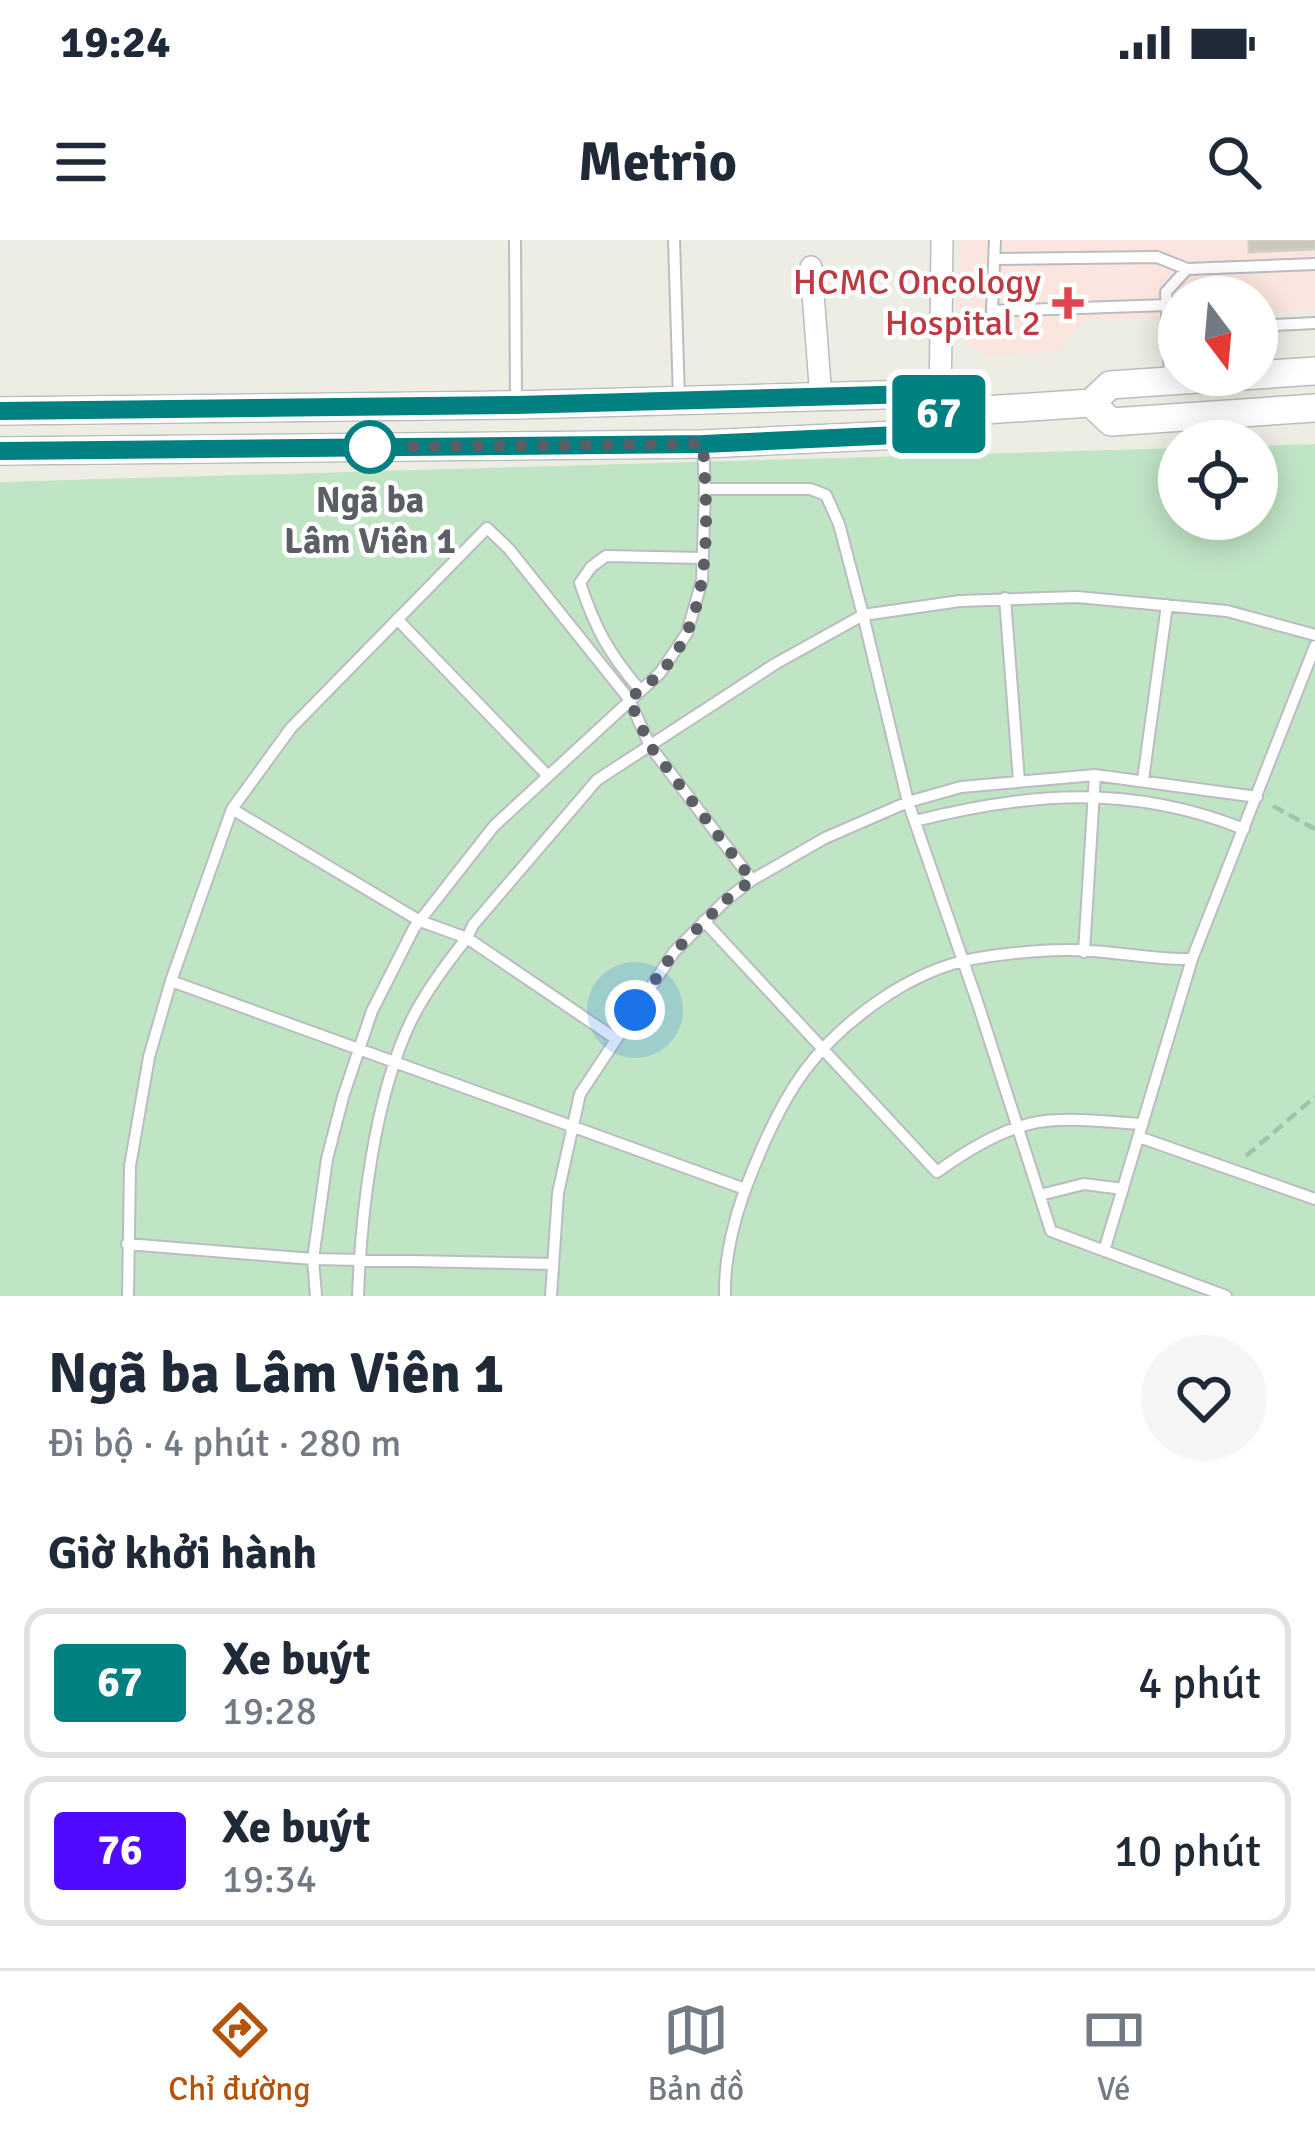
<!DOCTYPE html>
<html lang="vi">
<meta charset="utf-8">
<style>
:root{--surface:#fff;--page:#f6f6f7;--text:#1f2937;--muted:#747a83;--line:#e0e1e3;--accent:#b45309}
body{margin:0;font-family:Signika,sans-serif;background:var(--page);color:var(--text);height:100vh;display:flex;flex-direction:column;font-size:45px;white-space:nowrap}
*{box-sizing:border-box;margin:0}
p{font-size:39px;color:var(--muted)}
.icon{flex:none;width:66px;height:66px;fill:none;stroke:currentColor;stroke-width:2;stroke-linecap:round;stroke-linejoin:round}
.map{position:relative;height:1056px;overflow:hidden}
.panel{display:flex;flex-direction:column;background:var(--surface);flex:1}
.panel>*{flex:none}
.badge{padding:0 24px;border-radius:9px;font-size:42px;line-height:78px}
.needle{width:78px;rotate:164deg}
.tools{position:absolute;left:1158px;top:36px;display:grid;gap:24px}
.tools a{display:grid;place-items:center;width:120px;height:120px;border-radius:50%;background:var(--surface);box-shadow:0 6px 30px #0003;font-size:60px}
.you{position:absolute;width:60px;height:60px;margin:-30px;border:9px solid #fff;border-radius:50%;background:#1a73e8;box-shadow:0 0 0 18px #1a73e833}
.map>.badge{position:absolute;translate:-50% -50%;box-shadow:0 0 0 6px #fff}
h2{padding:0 48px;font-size:45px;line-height:108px}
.round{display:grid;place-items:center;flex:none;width:126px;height:126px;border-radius:63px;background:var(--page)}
.summary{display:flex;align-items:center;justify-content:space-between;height:204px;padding:0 48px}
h1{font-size:57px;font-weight:700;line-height:90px}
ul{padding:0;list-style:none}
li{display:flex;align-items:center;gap:36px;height:150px;margin:0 24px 18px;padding:0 24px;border:6px solid var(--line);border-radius:24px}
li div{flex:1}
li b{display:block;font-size:45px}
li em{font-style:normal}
li .badge{min-width:132px;font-weight:700;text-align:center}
.status{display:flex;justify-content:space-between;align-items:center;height:84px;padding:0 60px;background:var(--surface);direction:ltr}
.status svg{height:33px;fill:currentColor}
header{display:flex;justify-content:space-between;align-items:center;height:156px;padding:0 48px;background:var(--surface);font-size:54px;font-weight:700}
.tabs{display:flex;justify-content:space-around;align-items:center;height:168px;border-top:3px solid var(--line);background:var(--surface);font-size:33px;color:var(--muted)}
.tabs a{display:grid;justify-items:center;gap:6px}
.tabs .on{color:var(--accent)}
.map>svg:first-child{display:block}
.medical{fill:#fbe5df}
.green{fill:#c0e5c5}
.building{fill:#c9c7c0;stroke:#d2cfc2;stroke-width:3}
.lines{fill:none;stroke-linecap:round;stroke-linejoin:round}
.service-casing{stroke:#bbbcc2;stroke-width:14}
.minor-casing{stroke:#bbbcc2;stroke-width:24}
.tertiary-casing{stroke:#bbbcc2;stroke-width:30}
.path{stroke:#99c6ac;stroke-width:4.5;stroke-dasharray:12 6;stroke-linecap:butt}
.service{stroke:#fff;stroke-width:10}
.minor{stroke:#fff;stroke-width:21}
.tertiary{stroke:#fff;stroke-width:27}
.line-casing{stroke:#fff;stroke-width:27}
.line{stroke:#008080;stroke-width:18}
.walk{stroke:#5b5e64;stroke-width:12;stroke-dasharray:0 21.6}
.health-dot{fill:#e0444e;stroke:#fff;stroke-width:4.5}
.stop-dot{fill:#fff;stroke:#008080;stroke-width:6}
.labels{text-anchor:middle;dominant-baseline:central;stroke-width:9;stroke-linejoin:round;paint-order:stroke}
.health-label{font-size:36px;fill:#be3a42;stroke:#fff;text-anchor:end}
.stop-label{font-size:36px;font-weight:bold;fill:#5b5e64;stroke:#fff}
</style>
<div class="status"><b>19:24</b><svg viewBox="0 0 49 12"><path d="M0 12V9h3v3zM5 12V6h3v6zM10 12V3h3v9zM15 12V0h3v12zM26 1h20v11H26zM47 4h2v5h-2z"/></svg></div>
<header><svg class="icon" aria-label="menu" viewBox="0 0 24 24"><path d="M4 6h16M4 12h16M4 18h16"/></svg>Metrio<svg class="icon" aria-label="search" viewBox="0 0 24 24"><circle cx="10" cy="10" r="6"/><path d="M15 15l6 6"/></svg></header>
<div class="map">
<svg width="1315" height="1056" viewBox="0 0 1315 1056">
<rect width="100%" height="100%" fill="#eeede3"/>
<path class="medical" d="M960 0H1315V70L1257 72V57H1179V76L1084 80 1058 112 985 116 968 104 957 85Z"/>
<path class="green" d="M1315 204V1056H0V242L1179 208V279H1257V206Z"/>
<path class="building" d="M1249 0H1315V9L1249 12Z"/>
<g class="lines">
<defs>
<path id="service" d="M515 0 516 162
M674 0 679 158
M995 0 992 71 1167 65
M995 19 1157 17 1187 29 1315 24
M1257 86 1315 83
M1168 90 1166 52 1187 29
M1170 141 1168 90H1179
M705 249H810L826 255 839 284 863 375 908 562 979 767 1051 991 1226 1056
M1005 358 1019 541
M397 379 548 536
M640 450C608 412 596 390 580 343L591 327 606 316 703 318
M1143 540 1167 365
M232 569 420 681 467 698 616 799
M915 581C1030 552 1131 544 1244 589
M704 681 937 932C966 911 1003 888 1038 882 1072 877 1109 882 1142 884
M1084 712 1095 535
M171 741 745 949
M1139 897 1315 959
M1040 955 1084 944 1123 949
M127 1004 313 1019 553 1024
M1104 1011 1192 719 1315 406
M128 1056 130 926 149 817 171 741 232 569 291 488 487 288 509 309 629 459 650 506 752 640
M316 1056 313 1019 327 919 343 857 372 771 414 688 494 586 660 433 687 393 702 340 705 249 703 207
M358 1056C361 972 374 860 410 783 424 754 446 724 467 698L473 685 597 540 775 424 863 375 960 361 1077 357 1227 371 1315 395
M551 1056 558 953 580 854 674 712 726 660 752 640 825 598 908 562 961 547 1095 535 1257 557
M725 1056C724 1013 736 971 752 932 784 851 815 802 889 754 911 740 938 727 964 721 988 715 1038 710 1064 710 1106 709 1149 720 1192 719"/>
<path id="minor" d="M811 27 821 158
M940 173 942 0"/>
<path id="tertiary" d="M1091 163 1111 182 1315 168
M0 171 516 165 916 154 940 173 1091 163 1110 145 1315 131
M0 211 703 204 919 194 940 173"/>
</defs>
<use href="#service" class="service-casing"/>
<use href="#minor" class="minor-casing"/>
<use href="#tertiary" class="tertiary-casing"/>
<path class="path" d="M1273 566 1315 589
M1246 916 1315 857"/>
<use href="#service" class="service"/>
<use href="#minor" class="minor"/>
<use href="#tertiary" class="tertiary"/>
</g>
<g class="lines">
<defs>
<path id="line" d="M0 171 516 165 916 154 940 173 920 194 703 204 0 211"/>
</defs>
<use href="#line" class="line-casing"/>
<use href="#line" class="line"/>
<path class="walk" d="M370 207 703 204C707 279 716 377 658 435 649 444 639 451 629 459L650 506 752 640 726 660 674 712 635 770"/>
</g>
<path class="health-dot" d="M1062 45h12v12h12v12h-12v12h-12v-12h-12v-12h12z"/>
<circle class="stop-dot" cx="370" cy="207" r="24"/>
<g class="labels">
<g class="health-label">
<text x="1041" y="42">HCMC Oncology<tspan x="1041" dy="41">Hospital 2</tspan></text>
</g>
<g class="stop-label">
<text x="370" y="260">Ngã ba<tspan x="370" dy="41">Lâm Viên 1</tspan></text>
</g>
</g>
</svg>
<div class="tools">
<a><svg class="needle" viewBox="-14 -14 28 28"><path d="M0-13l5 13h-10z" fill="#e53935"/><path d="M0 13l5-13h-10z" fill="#747a83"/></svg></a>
<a><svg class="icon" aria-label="locate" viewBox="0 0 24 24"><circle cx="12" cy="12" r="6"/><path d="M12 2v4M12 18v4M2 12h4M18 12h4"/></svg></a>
</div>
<div class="you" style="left:635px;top:770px"></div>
<b class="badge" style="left:939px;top:174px;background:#008080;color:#fff">67</b>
</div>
<section class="panel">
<div class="summary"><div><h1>Ngã ba Lâm Viên 1</h1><p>Đi bộ · 4 phút · 280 m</p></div><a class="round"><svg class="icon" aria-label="heart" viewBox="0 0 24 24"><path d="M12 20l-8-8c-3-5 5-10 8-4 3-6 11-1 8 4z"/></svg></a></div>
<h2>Giờ khởi hành</h2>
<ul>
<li><span class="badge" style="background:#008080;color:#fff">67</span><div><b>Xe buýt</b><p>19:28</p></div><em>4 phút</em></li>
<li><span class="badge" style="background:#4f0aff;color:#fff">76</span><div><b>Xe buýt</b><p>19:34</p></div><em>10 phút</em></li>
</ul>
</section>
<nav class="tabs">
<a class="on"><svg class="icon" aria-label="directions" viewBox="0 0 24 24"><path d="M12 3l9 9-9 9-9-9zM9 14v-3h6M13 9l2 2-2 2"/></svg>Chỉ đường</a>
<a><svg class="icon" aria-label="map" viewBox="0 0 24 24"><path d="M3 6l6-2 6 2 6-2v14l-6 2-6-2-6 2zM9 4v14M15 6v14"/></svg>Bản đồ</a>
<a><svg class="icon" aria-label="tickets" viewBox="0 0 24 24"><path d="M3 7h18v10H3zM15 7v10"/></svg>Vé</a>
</nav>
